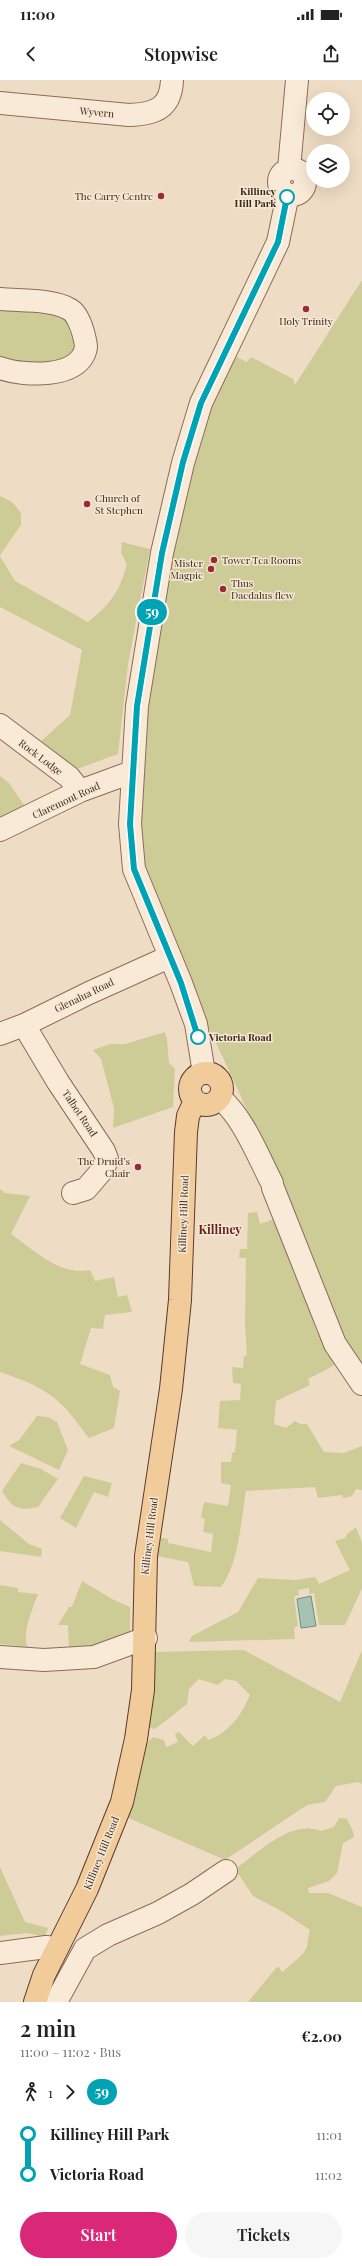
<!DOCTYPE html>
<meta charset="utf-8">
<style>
:root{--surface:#fff;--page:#f6f6f6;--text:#222;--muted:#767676;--accent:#db2777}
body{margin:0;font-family:"Playfair Display",serif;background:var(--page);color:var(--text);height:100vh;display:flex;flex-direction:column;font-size:15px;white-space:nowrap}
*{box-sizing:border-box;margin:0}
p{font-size:13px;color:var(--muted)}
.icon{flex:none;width:22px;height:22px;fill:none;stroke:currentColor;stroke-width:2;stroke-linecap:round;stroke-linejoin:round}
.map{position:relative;height:1922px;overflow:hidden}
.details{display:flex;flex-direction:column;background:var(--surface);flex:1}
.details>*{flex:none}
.badge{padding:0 8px;border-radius:13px;font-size:14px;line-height:26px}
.tools{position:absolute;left:306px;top:12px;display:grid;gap:8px}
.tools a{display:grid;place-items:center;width:44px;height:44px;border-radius:50%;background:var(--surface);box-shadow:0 4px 16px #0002;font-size:20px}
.map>.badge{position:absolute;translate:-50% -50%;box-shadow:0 0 0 2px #fff}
.legs{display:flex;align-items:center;gap:6px;height:44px;padding:0 20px;font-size:13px}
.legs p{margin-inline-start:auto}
.summary{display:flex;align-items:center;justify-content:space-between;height:68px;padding:0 20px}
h1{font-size:22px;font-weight:600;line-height:30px}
.cta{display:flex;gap:8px;margin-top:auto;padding:8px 20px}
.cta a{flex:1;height:46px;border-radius:24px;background:var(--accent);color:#fff;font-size:16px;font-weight:600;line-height:46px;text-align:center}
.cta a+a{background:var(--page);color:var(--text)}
ul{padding:0 20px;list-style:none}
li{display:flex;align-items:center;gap:14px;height:40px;font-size:15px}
li i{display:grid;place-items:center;width:6px;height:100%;margin:0 5px;background:currentColor}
li i::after{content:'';width:10px;height:10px;margin:-5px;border:3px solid;border-radius:50%;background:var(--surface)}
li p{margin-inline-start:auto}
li:first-child i{background:linear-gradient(#0000 50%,currentColor 0)}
li:last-child i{background:linear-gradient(currentColor 50%,#0000 0)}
.status{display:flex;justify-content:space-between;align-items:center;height:28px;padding:0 20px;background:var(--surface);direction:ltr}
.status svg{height:11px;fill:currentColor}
header{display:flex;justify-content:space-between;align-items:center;height:52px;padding:0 20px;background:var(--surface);font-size:18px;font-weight:600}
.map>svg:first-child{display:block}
.green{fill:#cdcc97}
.water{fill:#a6c2b5;stroke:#6c9082}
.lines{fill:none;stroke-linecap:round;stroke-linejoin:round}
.minor-casing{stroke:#8a6c5a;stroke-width:24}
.major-casing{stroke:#573b2e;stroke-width:24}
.minor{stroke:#f9ead7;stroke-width:22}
.major{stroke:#f2cb9b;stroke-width:22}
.line-1-casing{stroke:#fff;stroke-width:9}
.line-1{stroke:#00a3b4;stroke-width:6}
.poi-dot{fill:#9a293a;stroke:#f6e7d3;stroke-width:1.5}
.stop-1-dot{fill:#fff;stroke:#00a3b4;stroke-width:2}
.labels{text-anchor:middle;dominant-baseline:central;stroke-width:3;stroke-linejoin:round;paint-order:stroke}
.street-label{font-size:10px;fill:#39271e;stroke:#f6e7d3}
.stop-label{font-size:10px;font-weight:bold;fill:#39271e;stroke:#f6e7d3;text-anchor:end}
.poi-label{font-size:10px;fill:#39271e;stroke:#f6e7d3;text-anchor:end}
.quarter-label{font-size:12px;font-weight:bold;fill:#67221d;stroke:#f6e7d3}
</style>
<div class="status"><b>11:00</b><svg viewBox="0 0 49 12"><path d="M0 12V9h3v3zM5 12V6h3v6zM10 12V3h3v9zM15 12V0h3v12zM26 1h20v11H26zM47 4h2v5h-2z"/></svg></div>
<header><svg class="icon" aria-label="back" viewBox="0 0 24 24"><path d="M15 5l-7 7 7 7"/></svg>Stopwise<svg class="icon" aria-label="share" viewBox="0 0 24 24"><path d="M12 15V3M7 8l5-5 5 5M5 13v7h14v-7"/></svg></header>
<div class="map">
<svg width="362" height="1922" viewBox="0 0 362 1922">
<rect width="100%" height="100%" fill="#efdcc4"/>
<path class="green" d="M362 200V1288L343 1255 238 1010 195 918 138 775 143 636 168 497 210 318 233 275 247 282 251 277 293 299 295 305Z
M0 229 62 236 80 259 71 280 41 287 0 280Z
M0 416 12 422 21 433V445L0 475Z
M122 462 150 469 128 584 118 674 77 689 40 662 70 635 82 570 0 527V476L15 501 88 542C111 523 118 514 127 485L121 472Z
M0 696 9 703 26 728 0 739Z
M165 952 167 959 169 983 175 989 173 1027 113 1048 114 1028 101 979 93 970 110 964H125Z
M0 1109 5 1113 30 1116 11 1154C35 1171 60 1196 90 1190L95 1201 114 1197 118 1217 127 1215 132 1232 105 1235 103 1249 91 1248 80 1284 110 1295 113 1307 120 1311 114 1348 89 1358C80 1348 73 1335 63 1326 46 1308 23 1300 0 1292Z
M257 1132 260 1144 277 1138 316 1250 335 1285 308 1299 310 1305 276 1321 274 1344 286 1348 295 1341 300 1344H307L324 1372 344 1373 362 1366V1410L356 1409 352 1416 343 1418 342 1415 318 1418 315 1407 246 1411C241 1440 239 1483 221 1507L194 1506 188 1482 151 1475 154 1456 168 1459V1463L211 1472 213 1454 203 1452 205 1439 201 1438 204 1422 228 1426 231 1405 221 1403V1382H231L232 1373 235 1372 237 1350 218 1348 220 1321 240 1320 241 1304 233 1303 232 1287 243 1288 244 1276 247 1275 245 1244 246 1178H239L240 1169H247L248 1133Z
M37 1336 48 1337 57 1342 68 1370 59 1390 9 1366 19 1360Z
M21 1383 41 1389 58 1399 38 1427C17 1431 13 1429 2 1411Z
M84 1396 112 1403 108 1417 94 1412 76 1448 60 1438Z
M0 1440 29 1464 42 1469 41 1477 0 1471Z
M356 1447 362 1463V1508L345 1545H319L314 1513 309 1514V1508L298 1510 299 1515 294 1517 298 1546 294 1548 295 1559 189 1562 192 1556 238 1532 258 1498 296 1500 315 1497 319 1504 350 1490 335 1461 345 1458 347 1454Z
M82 1501 112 1519 130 1527V1553L97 1567 69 1570 68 1545H58L69 1527H72Z
M0 1505 18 1508V1512L38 1514C33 1527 21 1555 28 1567L0 1564Z
M244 1570 340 1622 362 1570V1704L358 1702 336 1706 325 1722 307 1725 225 1780 124 1736 142 1667 153 1657 164 1660 166 1667 178 1662 175 1654 179 1652 193 1666 205 1655 208 1660C229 1653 242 1634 250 1615L236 1601 225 1599 218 1605 199 1599 189 1609 187 1624 155 1649 142 1646 152 1572Z
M339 1738 347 1739 353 1751 354 1757 343 1763 337 1793 329 1801 308 1808 309 1813H328L362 1827V1922H248L276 1888 280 1887V1890L283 1892C290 1883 304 1877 307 1866 308 1861 308 1855 310 1850L283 1832 253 1816 235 1789C259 1772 291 1739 321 1751L334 1747Z
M0 1787 25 1842 48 1848 45 1857 27 1853 0 1856Z"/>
<path class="water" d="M311 1516 316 1546 301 1548 297 1519Z"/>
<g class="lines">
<defs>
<path id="minor" d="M0 23 129 35C154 34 171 29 172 0
M279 102a13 13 0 1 1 26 0a13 13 0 1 1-26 0Z
M289 89 297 0
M0 219C19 221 53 219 69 229 76 232 81 245 83 252 84 256 86 263 86 267 81 300 22 296 0 288
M0 645 69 697 80 711
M0 750 80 711 132 692
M24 945 58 1002 104 1071 107 1079 104 1088 86 1109 73 1113
M0 954 24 945 89 913 169 877
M204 993 196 944 181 903 134 789 130 744 137 626 162 473 183 383 201 323 278 162 288 114
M220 1018C243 1037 258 1076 272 1103
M273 1108 335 1264 362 1304
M0 1577 44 1580 94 1577 146 1558
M0 1873 46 1867 57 1868
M56 1922 85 1869 108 1855 158 1833 192 1814 226 1791"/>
<path id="major" d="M190 1009a16 16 0 1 1 32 0a16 16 0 1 1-32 0Z
M35 1922 44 1895 87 1809 122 1722 136 1659 143 1610 146 1476 171 1309 180 1220 186 1052 188 1036 195 1021"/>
</defs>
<use href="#minor" class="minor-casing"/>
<use href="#major" class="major-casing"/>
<use href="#minor" class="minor"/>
<use href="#major" class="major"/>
</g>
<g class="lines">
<defs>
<path id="line-1" d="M198 957 181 903 134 789 130 744 137 626 162 473 183 382 201 323 278 162 287 117"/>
</defs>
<use href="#line-1" class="line-1-casing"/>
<use href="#line-1" class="line-1"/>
</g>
<g class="poi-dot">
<circle cx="161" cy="116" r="4"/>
<circle cx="306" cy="229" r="4"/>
<circle cx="87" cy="424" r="4"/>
<circle cx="214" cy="480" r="4"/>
<circle cx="211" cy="489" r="4"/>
<circle cx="223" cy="509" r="4"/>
<circle cx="138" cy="1087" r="4"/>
</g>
<g class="stop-1-dot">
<circle cx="287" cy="117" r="7"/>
<circle cx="198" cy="957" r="7"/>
</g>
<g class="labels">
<g class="street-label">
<text transform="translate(97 32) rotate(5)">Wyvern</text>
<text transform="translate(41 677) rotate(37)">Rock Lodge</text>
<text transform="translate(66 720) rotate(-25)">Claremont Road</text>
<text transform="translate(84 915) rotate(-26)">Glenalua Road</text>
<text transform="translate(80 1033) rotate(56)">Talbot Road</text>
<text transform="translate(183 1134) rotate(-88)">Killiney Hill Road</text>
<text transform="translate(149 1456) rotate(-83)">Killiney Hill Road</text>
<text transform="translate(101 1773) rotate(-68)">Killiney Hill Road</text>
</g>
<g class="stop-label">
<text x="276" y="111">Killiney<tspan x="276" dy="12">Hill Park</tspan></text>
<text x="209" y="957" text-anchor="start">Victoria Road</text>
</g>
<g class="poi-label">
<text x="153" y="116">The Carry Centre</text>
<text x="306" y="241" text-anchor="middle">Holy Trinity</text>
<text x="95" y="418" text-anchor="start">Church of<tspan x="95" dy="12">St Stephen</tspan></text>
<text x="222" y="480" text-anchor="start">Tower Tea Rooms</text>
<text x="203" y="483">Mister<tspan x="203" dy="12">Magpie</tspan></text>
<text x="231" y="503" text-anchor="start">Thus<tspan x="231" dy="12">Daedalus flew</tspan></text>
<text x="130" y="1081">The Druid’s<tspan x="130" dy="12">Chair</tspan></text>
</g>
<g class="quarter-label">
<text x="220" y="1149">Killiney</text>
</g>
</g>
</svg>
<div class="tools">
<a><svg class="icon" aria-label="locate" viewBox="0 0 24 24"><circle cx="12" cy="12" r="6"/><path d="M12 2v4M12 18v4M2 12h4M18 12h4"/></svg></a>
<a><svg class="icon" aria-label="layers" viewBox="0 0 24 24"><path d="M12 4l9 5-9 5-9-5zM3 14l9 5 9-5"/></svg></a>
</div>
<b class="badge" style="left:152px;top:532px;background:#00a3b4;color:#fff">59</b>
</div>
<section class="details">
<div class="summary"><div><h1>2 min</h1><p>11:00 – 11:02 · Bus</p></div><b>€2.00</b></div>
<div class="legs"><svg class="icon" aria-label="walk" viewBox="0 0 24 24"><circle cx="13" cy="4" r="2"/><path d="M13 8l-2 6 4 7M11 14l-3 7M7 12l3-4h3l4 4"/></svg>1<svg class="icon" aria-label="forward" viewBox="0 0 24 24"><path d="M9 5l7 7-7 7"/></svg><b class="badge" style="background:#00a3b4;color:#fff">59</b></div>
<ul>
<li><i style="color:#00a3b4"></i><b>Killiney Hill Park</b><p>11:01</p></li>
<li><i style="color:#00a3b4"></i><b>Victoria Road</b><p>11:02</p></li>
</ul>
<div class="cta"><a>Start</a><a>Tickets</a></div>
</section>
